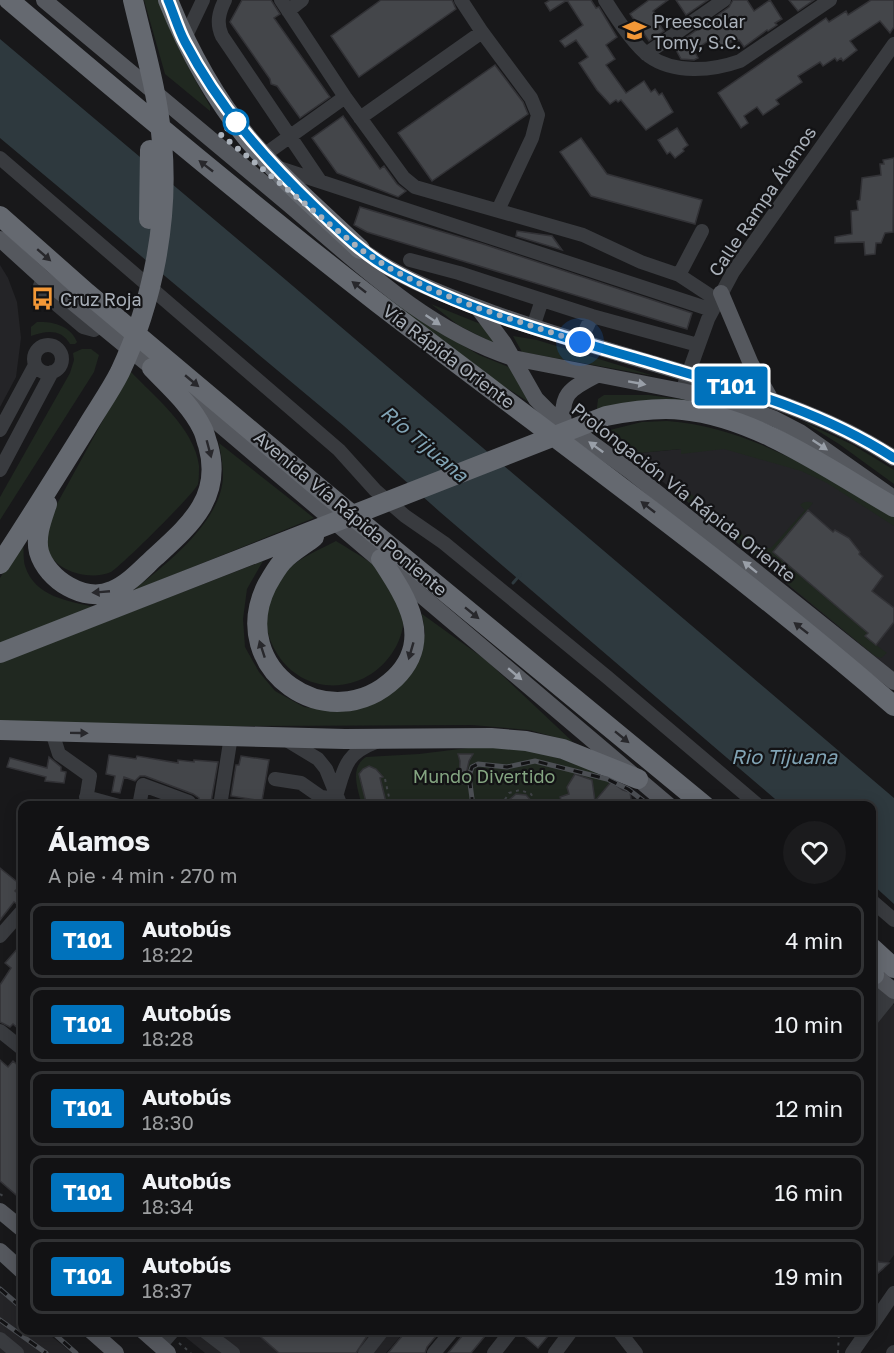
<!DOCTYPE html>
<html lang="es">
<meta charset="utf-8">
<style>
:root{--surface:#121214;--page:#1b1b1d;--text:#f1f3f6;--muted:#9c9ea0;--line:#313234}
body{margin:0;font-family:"Golos Text",sans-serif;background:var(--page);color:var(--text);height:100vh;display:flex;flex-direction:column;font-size:22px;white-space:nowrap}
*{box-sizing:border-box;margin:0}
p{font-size:20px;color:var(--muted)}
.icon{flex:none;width:33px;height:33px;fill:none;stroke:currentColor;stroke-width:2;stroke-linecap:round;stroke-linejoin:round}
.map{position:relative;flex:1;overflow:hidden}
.panel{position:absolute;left:18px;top:801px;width:858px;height:534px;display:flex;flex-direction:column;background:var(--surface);border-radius:12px;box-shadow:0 3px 15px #0003,0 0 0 2px var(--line)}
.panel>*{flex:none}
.badge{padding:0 12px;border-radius:4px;font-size:21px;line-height:39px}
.you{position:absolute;width:30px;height:30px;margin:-15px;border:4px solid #fff;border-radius:50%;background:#1a73e8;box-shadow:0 0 0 9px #1a73e833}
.map>.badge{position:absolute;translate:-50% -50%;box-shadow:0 0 0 3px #fff}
.round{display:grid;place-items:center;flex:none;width:63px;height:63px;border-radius:32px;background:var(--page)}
.summary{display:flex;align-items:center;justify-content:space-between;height:102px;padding:0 30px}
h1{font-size:28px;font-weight:700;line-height:45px}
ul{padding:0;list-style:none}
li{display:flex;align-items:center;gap:18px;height:75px;margin:0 12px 9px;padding:0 18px;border:3px solid var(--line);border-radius:12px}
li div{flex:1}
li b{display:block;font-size:22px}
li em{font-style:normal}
li .badge{min-width:66px;font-weight:700;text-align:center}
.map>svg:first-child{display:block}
.built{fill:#242427}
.green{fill:#202820}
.water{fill:#2e393e}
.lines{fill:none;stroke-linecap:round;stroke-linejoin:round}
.stream{stroke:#2e393e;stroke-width:3}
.building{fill:#44464a;stroke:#323236;stroke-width:1.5}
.path{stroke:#3f4246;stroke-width:2;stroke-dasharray:3 4.5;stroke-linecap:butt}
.minor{stroke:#393b3f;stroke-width:14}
.major{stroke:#55585e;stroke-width:16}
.highway{stroke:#656970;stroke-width:20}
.rail-casing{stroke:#4c4f54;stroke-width:5}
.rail{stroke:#131315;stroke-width:3;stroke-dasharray:9;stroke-linecap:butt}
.oneway{fill:#28282c}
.oneway2{fill:#999fa8}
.line-casing{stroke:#fff;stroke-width:14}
.line{stroke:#0072bc;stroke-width:9}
.walk{stroke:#aab1ba;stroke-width:6;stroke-dasharray:0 10.8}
.stop-dot{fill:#fff;stroke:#0072bc;stroke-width:3}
.labels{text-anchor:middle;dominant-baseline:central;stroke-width:4.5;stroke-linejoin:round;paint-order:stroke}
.poi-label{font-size:18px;fill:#aab1ba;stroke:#131315;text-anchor:start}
.street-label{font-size:18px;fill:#aab1ba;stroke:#131315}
.park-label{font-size:18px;fill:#84a581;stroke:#131315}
.water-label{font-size:20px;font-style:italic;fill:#81a4b5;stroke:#131315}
</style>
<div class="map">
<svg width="894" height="1353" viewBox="0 0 894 1353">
<rect width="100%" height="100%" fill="#18181a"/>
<path class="built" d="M0 265 8 278 17 302 21 338 16 377 0 407Z
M723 445 829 477 894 516V672L629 454Z
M872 986 894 1005V1255L883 1270 872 1278Z
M0 1292 22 1311V1330L45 1331 72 1353H0Z
M178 1331H405L386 1353H205Z"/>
<path class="green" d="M144 0H160C171 39 190 71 210 106V111L165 74Z
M381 294 399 302 451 338 479 355 511 368 538 408 491 378Z
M431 304 483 325 499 346 458 325Z
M37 322C53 321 71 326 77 342L75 344H70C61 328 45 331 31 336V327Z
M513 336 537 340 654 376 522 352Z
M82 349H91L99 355 94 372 0 520V497L70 373 74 360 73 353Z
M130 371C154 396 195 429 199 466 199 471 199 480 198 484 195 493 120 567 111 572 91 581 55 572 48 550 45 542 47 530 47 522Z
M604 395H649L686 400 728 413 596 416 598 399Z
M667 421C751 427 822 475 894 516V526L827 483 801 471 724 449 681 454V449L629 454 622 439 602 432 642 422Z
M802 421 853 445 894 470V484L839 444Z
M219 443 314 518 131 592C164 566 222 522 223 476 223 465 221 454 219 443Z
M677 483 759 548H771L805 510 800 505C804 501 808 501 813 503L773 552 868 633 865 637 887 653 881 658 875 656 669 486Z
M336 541C347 548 386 570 391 580 395 586 396 595 398 602 399 608 402 614 403 620 404 629 399 642 394 650 369 692 310 699 280 658 273 648 266 634 267 621 269 571 296 561 336 541Z
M23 542C24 549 23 559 25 566 35 597 68 601 95 607L0 644V578Z
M263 561 247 589 243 619 245 647 259 672 275 691 304 707 326 710H356L378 702 406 680 421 656 425 632 422 614 486 660 573 742 529 730 472 725 0 727V663L4 661Z
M503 746C546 753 573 761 612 780L591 805 362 806C358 789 349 768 366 757L419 754 476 747Z"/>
<path class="water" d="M0 39 280 275 894 798V904L872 884V806L782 805 440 512 344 426 0 138Z"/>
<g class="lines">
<path class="stream" d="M513 583 520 575"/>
</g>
<path class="building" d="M242 0H271L280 14 274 18 330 97 300 118 277 86 271 84 270 79 230 22Z
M381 0H452L456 9 359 77 331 36Z
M550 0H591L596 8 599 7 617 37 606 45 615 59 606 65 626 93 644 81 651 92 655 89 659 95 662 93 673 112 646 130 621 100 618 102 616 100 610 104 597 90 579 63 588 57 576 40 565 47 560 41 583 25 567 0 550 11 545 3Z
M649 0H668L653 11 655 13 653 15 664 31 649 41 630 14Z
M676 0H708L686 15Z
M733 0H747L754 11 770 0 782 19 775 23 777 25 768 31 767 30 744 47 739 40 737 41 736 39 722 48 720 45 718 47 712 38 694 51 698 58 694 60 681 59 674 46 729 7Z
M789 0H814L798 11Z
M871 0H894V27L890 33 880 21 850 41 857 50 843 61 841 58 837 61 835 58 823 66 820 62 798 76 802 82 776 100 779 104 763 115 757 107 744 116 748 123 741 128 718 93 826 18 829 22 846 11 848 15Z
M495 65 523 102 528 114 432 181 398 133Z
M343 116 380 169 384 166 397 184 406 191 398 197 337 173 312 138Z
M677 128 688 145 683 149 684 151 675 158 670 152 667 154 658 140Z
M581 138 607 174 702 200 695 224 591 196 560 152Z
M894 158 893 232 885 233 881 243H876L875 254 865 255 864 242 835 243V237L852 234 851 211 858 210 857 201 860 200 862 178 881 175 880 164H884L883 160Z
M360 207 483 244 692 313 687 329 367 232 354 225Z
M517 231 552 236 562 250 516 236Z
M808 510 833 532 835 530 849 538 860 552 859 554 883 576 872 591 894 608V622L876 645 865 636 868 633 773 552Z
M458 754H473L469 761 464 784 459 783 460 761Z
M109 755 136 759 137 756 178 763V760L194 762V760L218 762 211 802 209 806H197L199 798 193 794 145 776H140L135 781 124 777 120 793 112 792 115 776 106 774Z
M241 756 269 760 262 801 231 796 236 765H239Z
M49 757 61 767V771L66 772 64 783 45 781 46 777 7 767 10 758 47 768Z
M369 766 376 769 383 777 380 778 387 806H367L359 774 363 769Z
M575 774 592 780 595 801 611 782 623 790 630 792 631 799 626 803 622 802 618 806H555L561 800 560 797 569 794 567 787Z
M516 794 526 795 536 806H502Z
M0 868 21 885 15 891 22 897 17 904 14 902 0 920Z
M18 948 22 952V1032L13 1024 10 1027 0 1022V985L11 968 5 963Z
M0 1060 8 1067 13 1061 22 1069V1200L0 1181Z
M872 1255 879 1262 889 1263 877 1274 872 1270Z
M253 1330H371L356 1353H279Z
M407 1330H441L427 1347 425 1353H388Z
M467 1330H490L471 1353H448Z
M528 1330H553L538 1348 523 1335Z"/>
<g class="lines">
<path class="path" d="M385 779 391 806
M501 806 509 793 520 790 531 794 538 806
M0 1194 6 1198
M179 1343 191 1353
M838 1353 839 1330"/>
<path class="minor" d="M225 0C219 12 216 23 222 36L320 181
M281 0 345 97 404 178 415 187 583 235 641 262 679 275 717 300
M461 0 482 32 531 98 538 115 532 138 498 210
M605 0C615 16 634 45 649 56 674 74 712 71 740 61L830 0
M288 11 302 0
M184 40 203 0
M646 54 724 0
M360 118 482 32
M264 155 345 97
M0 158 339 450 375 490 405 516 444 543 607 677 759 806
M276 167 712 310
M410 260 459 273 592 316 698 345
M679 275 702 231
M43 278 40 286 43 293 83 327 94 330 100 326
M533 327 542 300
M580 342 592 316
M34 359a14 14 0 1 1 28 0a14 14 0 1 1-28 0Z
M682 391 708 319 733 272 894 44
M0 430 35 365
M0 470 52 372
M52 732 59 754 90 776 85 806
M285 739 318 759 326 769 341 806
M275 779 301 783 321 797 338 799
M337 793C345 765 347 753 376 742
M86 797 119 806
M139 806 143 785 189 802
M220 806 231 736
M872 901 894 920
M0 936 22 911
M872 1003 888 985
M872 1019 894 992
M0 1031 20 1047
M872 1325 894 1293
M203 1330 233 1353
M618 1330 636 1353
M0 1339 17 1353
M160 1346 174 1330
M365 1353 383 1330
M434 1353 453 1330
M494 1353 512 1330
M555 1353 572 1330
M852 1353 868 1330
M893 1353 894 1352"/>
<path class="major" d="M44 0C125 67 205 135 286 202 356 261 424 329 513 358L682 391 733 403 775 419 800 432 888 494
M0 239 43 278 161 375
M351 242C392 276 444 295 493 313 562 338 632 357 702 378 769 398 834 419 894 458
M721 293 751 364 770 398
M478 308 504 343 536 399 549 412 630 471 894 682
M187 397 670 806
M564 424C560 394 570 389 595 376
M872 973 894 991
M0 1211 22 1229
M0 1251 22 1271
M90 1330 116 1353
M142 1330 168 1353"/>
<path class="highway" d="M9 0C130 103 252 205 378 303 551 436 729 563 894 706
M168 0C188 50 214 97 248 139 282 179 322 213 360 249
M0 216 87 293 312 482 705 806
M149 219 150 150
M47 504C42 519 35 536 39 552 47 580 85 603 112 591 129 584 143 568 155 557 190 525 223 497 208 445 206 440 205 433 202 428 191 405 169 386 152 368
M314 537C304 545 291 552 282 562 276 569 271 578 267 585 225 669 329 741 395 678 435 639 405 596 381 559
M0 564C29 520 57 475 85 430 96 411 110 392 120 372 153 302 169 219 162 142 158 93 144 47 133 0
M0 653 606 416C631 411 657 407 683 410 757 417 831 471 894 507
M0 730 345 739 491 738 526 741 563 749 638 779
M872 948 894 968
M872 965 874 975"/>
<defs>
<path id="rail" d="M473 806 469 776 472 767 478 764 507 767 535 761 607 779 628 789 650 806
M0 1289 22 1308
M0 1320 46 1353
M50 1330 76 1353"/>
</defs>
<use href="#rail" class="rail-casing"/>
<use href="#rail" class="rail"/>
</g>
<defs><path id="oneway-solid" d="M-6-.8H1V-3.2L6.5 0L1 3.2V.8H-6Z" transform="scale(1.5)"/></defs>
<g class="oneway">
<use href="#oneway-solid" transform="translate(206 166) rotate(-142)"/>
<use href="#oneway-solid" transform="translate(44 255) rotate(41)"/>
<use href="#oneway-solid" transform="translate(359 287) rotate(-142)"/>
<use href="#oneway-solid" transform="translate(192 381) rotate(40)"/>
<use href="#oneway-solid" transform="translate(209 449) rotate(75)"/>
<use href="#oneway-solid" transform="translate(648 507) rotate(-142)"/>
<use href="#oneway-solid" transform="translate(101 592) rotate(175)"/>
<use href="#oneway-solid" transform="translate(472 613) rotate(39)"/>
<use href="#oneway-solid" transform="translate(801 628) rotate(-142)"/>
<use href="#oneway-solid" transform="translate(262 649) rotate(-108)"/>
<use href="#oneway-solid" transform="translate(411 651) rotate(106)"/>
<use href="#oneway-solid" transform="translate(79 733) rotate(1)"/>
<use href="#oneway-solid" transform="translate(622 737) rotate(39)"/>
</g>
<g class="oneway2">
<use href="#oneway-solid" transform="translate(433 320) rotate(34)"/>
<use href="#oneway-solid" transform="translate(637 383) rotate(10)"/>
<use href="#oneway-solid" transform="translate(820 445) rotate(34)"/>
<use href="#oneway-solid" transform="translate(596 447) rotate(-144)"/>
<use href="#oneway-solid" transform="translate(750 567) rotate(-141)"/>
<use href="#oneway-solid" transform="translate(515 674) rotate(40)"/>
</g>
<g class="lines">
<defs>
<path id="line" d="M168 0C174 14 178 29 185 42 219 107 264 158 317 209 340 231 362 253 390 269 473 315 568 338 659 365 740 389 822 411 894 458"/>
</defs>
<use href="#line" class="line-casing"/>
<use href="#line" class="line"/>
<path class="walk" d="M236 122 220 134 360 249 389 268 428 288 478 308 580 342"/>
</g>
<defs>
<symbol id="school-bare" viewBox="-9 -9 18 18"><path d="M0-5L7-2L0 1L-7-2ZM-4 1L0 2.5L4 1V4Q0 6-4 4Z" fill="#f39837" stroke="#131315" stroke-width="2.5" paint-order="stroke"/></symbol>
<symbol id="bus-bare" viewBox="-9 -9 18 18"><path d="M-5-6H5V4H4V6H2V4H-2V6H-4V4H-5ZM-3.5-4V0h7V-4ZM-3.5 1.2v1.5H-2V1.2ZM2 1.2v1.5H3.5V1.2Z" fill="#f39837" stroke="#131315" stroke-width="2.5" paint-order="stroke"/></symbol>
</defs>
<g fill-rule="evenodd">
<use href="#school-bare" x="618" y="14" width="33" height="33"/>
<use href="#bus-bare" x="26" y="282" width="33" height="33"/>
</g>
<circle class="stop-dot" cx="236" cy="122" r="12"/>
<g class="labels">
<g class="poi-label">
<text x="653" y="21">Preescolar<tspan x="653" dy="21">Tomy, S.C.</tspan></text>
<text x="60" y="299">Cruz Roja</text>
</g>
<g class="street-label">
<text transform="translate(762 201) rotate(-56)">Calle Rampa Álamos</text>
<text transform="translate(449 356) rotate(37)">Vía Rápida Oriente</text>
<text transform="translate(684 492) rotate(38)">Prolongación Vía Rápida Oriente</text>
<text transform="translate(351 513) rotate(40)">Avenida Vía Rápida Poniente</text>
</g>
<g class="park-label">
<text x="484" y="776">Mundo Divertido</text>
</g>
<g class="water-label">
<text transform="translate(425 443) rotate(40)">Río Tijuana</text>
<text x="784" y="756">Rio Tijuana</text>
</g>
</g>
</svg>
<div class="you" style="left:580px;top:342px"></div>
<b class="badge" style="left:731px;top:386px;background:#0072bc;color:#fff">T101</b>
<section class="panel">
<div class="summary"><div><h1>Álamos</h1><p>A pie · 4 min · 270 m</p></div><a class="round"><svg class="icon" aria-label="heart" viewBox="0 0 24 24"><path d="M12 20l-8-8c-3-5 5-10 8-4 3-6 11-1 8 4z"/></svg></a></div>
<ul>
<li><span class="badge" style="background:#0072bc;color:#fff">T101</span><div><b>Autobús</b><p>18:22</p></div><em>4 min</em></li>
<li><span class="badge" style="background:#0072bc;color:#fff">T101</span><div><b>Autobús</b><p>18:28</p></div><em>10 min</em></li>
<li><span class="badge" style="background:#0072bc;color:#fff">T101</span><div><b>Autobús</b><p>18:30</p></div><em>12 min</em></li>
<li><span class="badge" style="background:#0072bc;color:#fff">T101</span><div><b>Autobús</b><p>18:34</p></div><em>16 min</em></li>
<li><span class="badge" style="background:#0072bc;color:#fff">T101</span><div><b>Autobús</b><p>18:37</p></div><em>19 min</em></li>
</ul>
</section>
</div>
